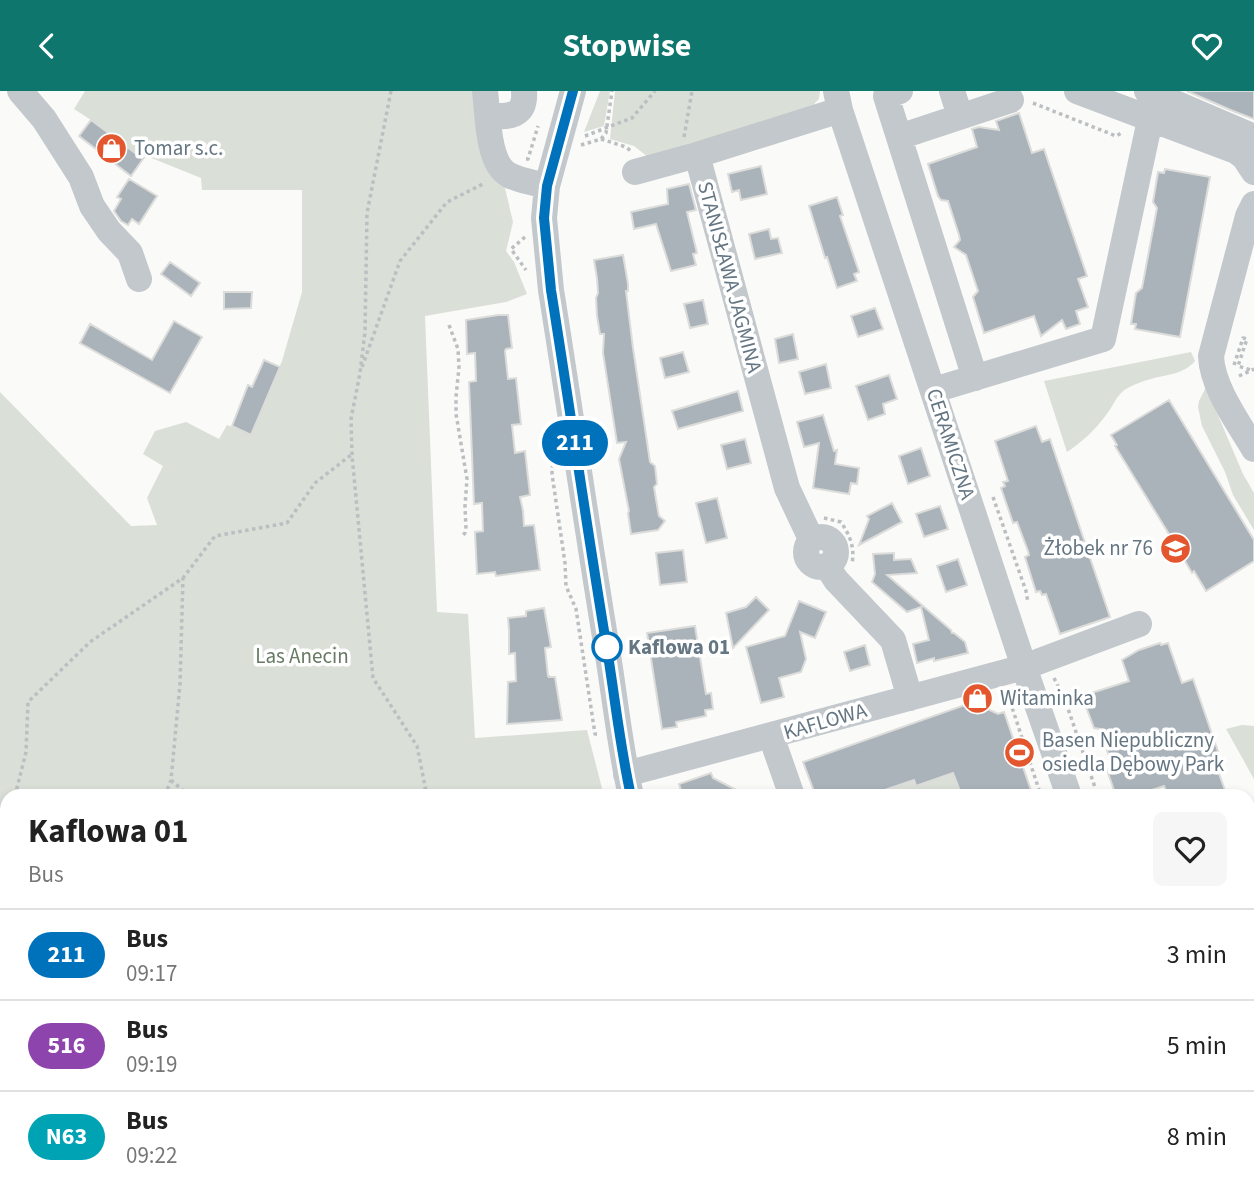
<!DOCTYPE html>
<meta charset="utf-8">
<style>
:root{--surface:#fff;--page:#f6f6f6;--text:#222;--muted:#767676;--line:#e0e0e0;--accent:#0f766e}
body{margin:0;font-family:"Source Sans 3",sans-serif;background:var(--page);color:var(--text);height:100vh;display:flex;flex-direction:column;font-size:26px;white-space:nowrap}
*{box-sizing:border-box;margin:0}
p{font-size:23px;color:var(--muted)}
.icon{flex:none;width:38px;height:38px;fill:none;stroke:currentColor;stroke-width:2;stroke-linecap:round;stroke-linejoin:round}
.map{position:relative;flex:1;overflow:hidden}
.details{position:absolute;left:0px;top:698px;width:1255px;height:408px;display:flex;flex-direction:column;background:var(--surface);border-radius:21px 21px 0 0;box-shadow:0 4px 10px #0003}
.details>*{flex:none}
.badge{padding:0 14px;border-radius:23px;font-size:24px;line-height:46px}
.map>.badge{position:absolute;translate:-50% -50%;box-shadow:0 0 0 4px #fff}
.round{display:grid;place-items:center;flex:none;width:74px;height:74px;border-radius:10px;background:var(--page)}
.headline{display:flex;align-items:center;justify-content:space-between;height:119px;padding:0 28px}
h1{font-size:33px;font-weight:700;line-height:52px}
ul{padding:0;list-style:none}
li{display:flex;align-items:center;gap:21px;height:91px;padding:0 28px;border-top:2px solid var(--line)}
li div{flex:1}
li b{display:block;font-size:26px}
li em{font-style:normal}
li .badge{min-width:77px;font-weight:700;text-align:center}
header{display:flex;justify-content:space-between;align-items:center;height:91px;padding:0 28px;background:var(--accent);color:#fff;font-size:32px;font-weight:700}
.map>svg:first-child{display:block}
.green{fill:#dadfd7}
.building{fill:#aab3b9;stroke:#dcdcda;stroke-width:2}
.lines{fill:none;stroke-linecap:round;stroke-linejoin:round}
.path{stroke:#bbbfc2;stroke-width:3.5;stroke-dasharray:3.5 3.5;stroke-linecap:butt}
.minor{stroke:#c3c8cc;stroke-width:26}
.line-casing{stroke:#fff;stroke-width:16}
.line{stroke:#0072bc;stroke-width:10}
.stop-dot{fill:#fff;stroke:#0072bc;stroke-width:3.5}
.labels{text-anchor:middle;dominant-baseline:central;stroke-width:7;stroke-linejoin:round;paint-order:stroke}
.poi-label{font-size:21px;fill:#657683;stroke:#fff;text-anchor:start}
.street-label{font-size:21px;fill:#657683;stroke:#fff}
.stop-label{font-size:21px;font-weight:bold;fill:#657683;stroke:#fff;text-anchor:start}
.park-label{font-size:21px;fill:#687a64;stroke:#fff}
</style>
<header><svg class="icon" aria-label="back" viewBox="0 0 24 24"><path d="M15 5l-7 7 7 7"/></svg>Stopwise<svg class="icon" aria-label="heart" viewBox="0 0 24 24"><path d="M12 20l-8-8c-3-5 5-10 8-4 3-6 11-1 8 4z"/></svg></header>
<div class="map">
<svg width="1254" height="1105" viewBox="0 0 1254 1105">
<rect width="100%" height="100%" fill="#fafaf8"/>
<path class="green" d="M85 0H474L504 93 513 131 506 160 514 171 527 203 506 211 425 225 437 521 468 523 475 647 587 639 604 705H7V1099H614L612 1105H0V301L131 435 157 434 147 407 163 375 143 363 155 340 186 331 219 348 227 334 251 343 282 270 302 201V99H202L201 87 149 66 143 68 91 29 74 18Z
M600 0H610L604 35 584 41Z
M615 0H820L819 8 815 12 812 18 648 66 634 55 610 48Z
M1191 261 1195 270C1183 284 1167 283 1151 288 1143 290 1133 294 1126 298 1116 304 1113 316 1106 324 1095 339 1082 351 1067 361L1044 290Z
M1206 296 1243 383 1254 402V439L1233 404 1225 381 1202 335 1198 316 1199 310Z
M1242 634 1254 635V688L1226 638Z
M953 682 962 705H872L871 704 914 689 916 695Z
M630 1099H779L780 1105H628Z
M841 1099H1166L1168 1105H842Z"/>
<path class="building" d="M1187 0H1254V28L1233 20Z
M1019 22 1032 62 1044 58 1087 185 1078 188 1088 216 1076 220 1080 233 1066 238 1062 229 1041 245 1034 225 984 242 973 206 978 200 966 164 954 156 960 149 959 144 948 110 941 109 938 105 928 73 977 56 972 38 979 36 999 39 996 30Z
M91 29 143 68 131 85 79 45Z
M761 75 767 103 741 109 739 99 732 101 728 83Z
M1165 78 1210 86 1180 246 1135 238 1136 233H1131L1136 202 1142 197 1157 117 1153 111 1158 81 1164 82Z
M129 88 157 105 139 133 132 128 128 134 121 130 114 120 121 108 117 106Z
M689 93 696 119 687 121 697 162 693 163 696 174 671 180 656 133 634 138 631 121 668 113 667 98Z
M837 106 843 124 840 125 859 181 854 183 857 190 837 197 827 166 825 167 809 115Z
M769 138 771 148 778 147 782 162 755 168 749 143Z
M623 164 628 193V200H626L633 257 650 371 655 375 657 393 654 396 658 420 659 425 665 430 658 439 631 443 628 422 629 420 619 368 626 351 617 352 603 262 604 243H600L597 225 596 207 598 202 597 187 594 169Z
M170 171 200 192 191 205 161 183Z
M224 201H252L251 217 224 218Z
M703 209 708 233 690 237 684 213Z
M875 217 883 238 858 246 851 225Z
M498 224H508L512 257 506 258 505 260 508 288 516 287 521 333 512 334 515 362 525 360 530 404 520 406 523 420 524 435 534 434 540 479 496 485 495 481 477 483 475 441 483 440 482 412 474 413 469 291 476 290 475 262 467 263 466 229Z
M174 230 202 246 170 302 80 252 90 233 152 269Z
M793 243 798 268 779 272 775 248Z
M683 261 689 281 665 287 660 267Z
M264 269 280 276 251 344 232 335 248 294 252 296Z
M826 273 831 297 805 303 799 281Z
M889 284 897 308 883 313 885 323 868 329 856 295Z
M738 300 743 320 678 338 672 320Z
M1169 309 1254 449V470L1206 500 1194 480 1192 482 1172 448 1115 355 1117 354 1111 344Z
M823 324 834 360 837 359 835 373 859 377 857 393 851 392 849 403 813 397 819 352 804 356 797 331Z
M1036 335 1042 351 1050 348 1110 526 1060 543 1046 503 1042 504 1040 500 1036 501 1025 466 1029 464 1028 460 1017 431 1013 432 1001 397 1005 395 1003 391 1008 390 995 350Z
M745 348 751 372 727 378 721 354Z
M921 357 930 385 908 393 899 365Z
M717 407 727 447 706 452 696 412Z
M892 412 902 431 859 454 869 428 867 425Z
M940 415 948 438 924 446 916 423Z
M683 459 687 491 660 494 656 462Z
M894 462V469L911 468 917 482 887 484 951 539 952 542H954L965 551 968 562 934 570V567L917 572 913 553 929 549 921 516 907 521 872 491 875 483 873 463Z
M958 468 967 494 946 501 937 475Z
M756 506 769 519 733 557 726 522 746 516Z
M799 510 826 521 815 547 800 541 806 568 801 581 779 587 784 606 761 612 746 556 785 545Z
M544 517 551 556 545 557 548 585H549V586H555L562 629 507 633 508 591 516 590 515 562 509 563V539L508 527 526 525V520Z
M695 535 706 603 711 602 713 618 705 619 706 625 676 631 677 636 662 638 647 542Z
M1160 552 1161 554 1168 552 1182 592 1193 588 1222 672 1216 674 1227 705H1168L1164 695 1134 705H1116L1107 679 1112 674 1100 638 1094 637 1082 605 1129 590 1122 569 1139 559Z
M865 554 870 574 850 580 844 561Z
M979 609 981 615 998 623 1004 621 1033 705H962L953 682 916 695 914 689 867 705H828L820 701 815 703 803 671Z
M711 682 713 687 748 705H683L679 693Z"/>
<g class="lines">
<path class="path" d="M391 0 367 122 365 241 360 282 351 328 352 364 373 587 417 655 427 705
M1033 12 1116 45 1123 41
M585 45 632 27 655 0
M684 46 692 0
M601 48 626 56 631 60
M581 54 601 48 606 42 612 0
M526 68H528L538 35
M525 146 511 158 526 179
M449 234 458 258 459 276 456 306V323L467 388 465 415 466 439 465 442 463 444
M1234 274 1243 247 1247 248 1238 275 1251 279
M362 276 400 170 447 111 485 92
M1239 285 1254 278
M553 366 552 383 565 472 566 495 576 518 595 643H599
M993 406 1026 500 1028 512
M824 427 841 431C850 445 855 456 852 473
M1054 587 1065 609 1098 705
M1008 604 1041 705
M171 689 189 705
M15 705 26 661 28 611 90 551 183 487 215 445 287 432 315 392 351 364
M165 705 171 689 180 593 183 487
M420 705 425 698
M0 767 7 739
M0 771 7 770
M1248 1060H1254
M119 1099 120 1105
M450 1099 451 1105
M1171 1099 1173 1105
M312 1105 313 1099
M598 1105 620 1102
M637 1105 638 1099
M756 1105 757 1099
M863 1105 872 1099
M1114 1105 1116 1099"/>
<path class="minor" d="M20 0 44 28 81 86 92 115 109 140 130 162 139 188
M485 0C488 22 487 73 509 84 520 90 535 92 547 95
M573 0 547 95 544 127 551 199C570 318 587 438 607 558 615 607 620 657 631 705
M836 0 840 19 1024 576 1069 705
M900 0 886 5 975 287
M952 0 960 25
M1077 0 1236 60 1244 66 1254 81
M1147 0 1254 46
M488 25C509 26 526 26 524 0
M899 46 1011 9
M697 64 787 397 811 448
M635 81 697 64 840 19
M1254 113 1248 125 1211 265C1212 296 1238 331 1254 358
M934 299 1103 248 1150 29
M806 461a15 15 0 1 1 30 0a15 15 0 1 1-30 0Z
M827 475 836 489 893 549 910 607
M771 645 792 705
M626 683 1024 576 1139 533
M1248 758 1254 756
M1248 956 1254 976
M1248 1087H1254
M807 1099 808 1105
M1203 1099 1204 1105"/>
</g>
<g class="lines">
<defs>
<path id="line" d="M573 0 547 95 544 127 551 199C570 318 587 438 607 558 615 607 620 656 631 705"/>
</defs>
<use href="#line" class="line-casing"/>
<use href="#line" class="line"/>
</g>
<defs>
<symbol id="shop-disc" viewBox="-11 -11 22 22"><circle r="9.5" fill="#e4572e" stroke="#fff"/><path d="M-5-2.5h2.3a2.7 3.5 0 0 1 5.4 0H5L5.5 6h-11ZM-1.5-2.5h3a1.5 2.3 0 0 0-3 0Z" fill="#fff"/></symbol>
<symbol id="school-disc" viewBox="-11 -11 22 22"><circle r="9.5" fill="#e4572e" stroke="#fff"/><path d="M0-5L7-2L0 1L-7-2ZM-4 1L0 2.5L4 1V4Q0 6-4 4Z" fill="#fff"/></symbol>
<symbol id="stadium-disc" viewBox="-11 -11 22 22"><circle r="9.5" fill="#e4572e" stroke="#fff"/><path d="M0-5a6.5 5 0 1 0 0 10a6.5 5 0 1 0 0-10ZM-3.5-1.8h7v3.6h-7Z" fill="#fff"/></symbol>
</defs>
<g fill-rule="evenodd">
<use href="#shop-disc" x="94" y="40" width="35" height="35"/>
<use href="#school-disc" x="1158" y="440" width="35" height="35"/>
<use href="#shop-disc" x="960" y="590" width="35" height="35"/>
<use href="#stadium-disc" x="1002" y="644" width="35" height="35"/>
</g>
<circle class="stop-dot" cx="607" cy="556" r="14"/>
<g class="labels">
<g class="poi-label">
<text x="134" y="57">Tomar s.c.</text>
<text x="1153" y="457" text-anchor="end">Żłobek nr 76</text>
<text x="1000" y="607">Witaminka</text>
<text x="1042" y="649">Basen Niepubliczny<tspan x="1042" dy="24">osiedla Dębowy Park</tspan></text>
</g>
<g class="street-label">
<text transform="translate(730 186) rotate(75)">STANISŁAWA JAGMINA</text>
<text transform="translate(951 353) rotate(72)">CERAMICZNA</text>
<text transform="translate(825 630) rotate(-16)">KAFLOWA</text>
</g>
<g class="stop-label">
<text x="628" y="556">Kaflowa 01</text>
</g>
<g class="park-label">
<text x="302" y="565">Las Anecin</text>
</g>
</g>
</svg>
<b class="badge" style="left:575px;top:352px;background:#0072bc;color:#fff">211</b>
<section class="details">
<div class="headline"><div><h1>Kaflowa 01</h1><p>Bus</p></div><a class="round"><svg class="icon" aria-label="heart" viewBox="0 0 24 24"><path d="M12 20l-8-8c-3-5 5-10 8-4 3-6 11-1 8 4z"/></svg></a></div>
<ul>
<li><span class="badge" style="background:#0072bc;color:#fff">211</span><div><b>Bus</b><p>09:17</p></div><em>3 min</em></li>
<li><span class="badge" style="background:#8e44ad;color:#fff">516</span><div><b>Bus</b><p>09:19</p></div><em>5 min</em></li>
<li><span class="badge" style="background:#00a3b4;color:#fff">N63</span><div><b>Bus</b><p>09:22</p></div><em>8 min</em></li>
</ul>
</section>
</div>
